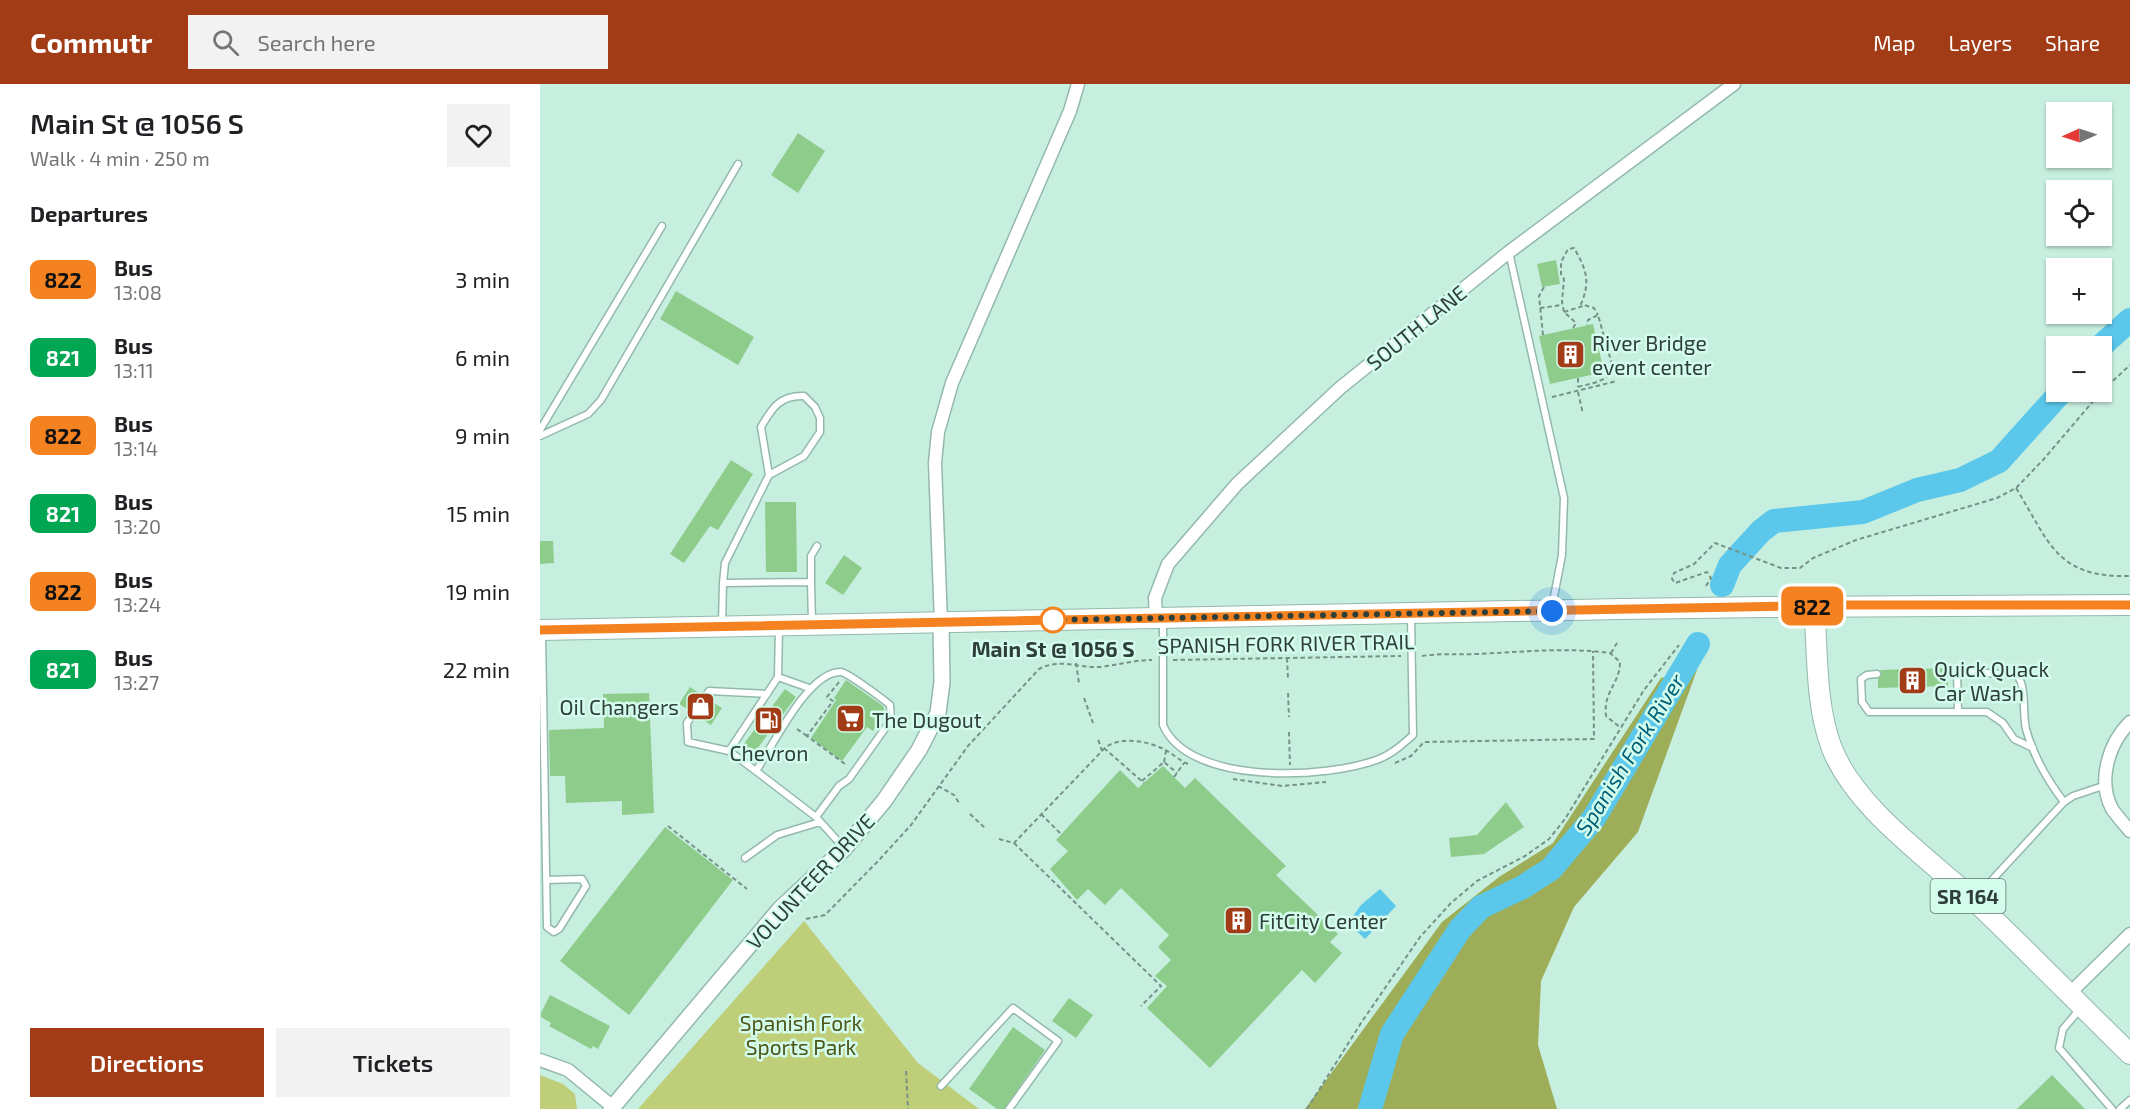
<!DOCTYPE html>
<meta charset="utf-8">
<style>
:root{--surface:#fff;--page:#f2f2f2;--text:#202124;--muted:#757577;--accent:#a23c16}
body{margin:0;font-family:"Exo 2",sans-serif;background:var(--page);color:var(--text);height:100vh;display:flex;flex-direction:column;font-size:22px;white-space:nowrap}
*{box-sizing:border-box;margin:0}
p{font-size:20px;color:var(--muted)}
.icon{flex:none;width:33px;height:33px;fill:none;stroke:currentColor;stroke-width:2;stroke-linecap:round;stroke-linejoin:round}
.map{position:relative;flex:1;overflow:hidden}
.sheet{display:flex;flex-direction:column;background:var(--surface);width:540px}
.sheet>*{flex:none}
.badge{padding:0 12px;border-radius:9px;font-size:21px;line-height:39px}
.needle{width:39px;rotate:267deg}
.buttons{position:absolute;left:1506px;top:18px;display:grid;gap:12px}
.buttons a{display:grid;place-items:center;width:66px;height:66px;border-radius:0px;background:var(--surface);box-shadow:0 2px 4px #0004;font-size:30px}
.you{position:absolute;width:30px;height:30px;margin:-15px;border:4px solid #fff;border-radius:50%;background:#1a73e8;box-shadow:0 0 0 9px #1a73e833}
.map>.badge{position:absolute;translate:-50% -50%;box-shadow:0 0 0 3px #fff}
h2{padding:0 30px;font-size:22px;line-height:54px}
.round{display:grid;place-items:center;flex:none;width:63px;height:63px;border-radius:0px;background:var(--page)}
.overview{display:flex;align-items:center;justify-content:space-between;height:102px;padding:0 30px}
h1{font-size:28px;font-weight:600;line-height:45px}
.button{display:flex;gap:12px;margin-top:auto;padding:12px 30px}
.button a{flex:1;height:69px;border-radius:0px;background:var(--accent);color:#fff;font-size:24px;font-weight:600;line-height:69px;text-align:center}
.button a+a{background:var(--page);color:var(--text)}
ul{padding:0;list-style:none}
li{display:flex;align-items:center;gap:18px;height:78px;padding:0 30px}
li div{flex:1}
li b{display:block;font-size:22px}
li em{font-style:normal}
li .badge{min-width:66px;font-weight:700;text-align:center}
header{display:flex;align-items:center;gap:36px;box-sizing:border-box;height:84px;padding:0 30px;background:var(--accent);color:#fff}
header strong{font-size:28px}
nav{display:flex;gap:33px;margin-inline-start:auto;font-size:21px}
.search{width:420px;height:54px;background:var(--page);display:flex;align-items:center;gap:15px;box-sizing:border-box;padding:0 21px;border-radius:0px;color:var(--muted);font-size:22px}
main{display:flex;flex:1;min-height:0}
.map>svg:first-child{display:block}
.green{fill:#bece79}
.forest{fill:#9ead58}
.water{fill:#5bc8eb}
.lines{fill:none;stroke-linecap:round;stroke-linejoin:round}
.river{stroke:#5bc8eb;stroke-width:24}
.building{fill:#8ecc8b}
.service-casing{stroke:#93b9aa;stroke-width:9}
.minor-casing{stroke:#93b9aa;stroke-width:15}
.tertiary-casing{stroke:#93b9aa;stroke-width:18}
.primary-casing{stroke:#93b9aa;stroke-width:22}
.path{stroke:#769287;stroke-width:2;stroke-dasharray:4.5 3;stroke-linecap:butt}
.service{stroke:#fff;stroke-width:6}
.minor{stroke:#fff;stroke-width:12}
.tertiary{stroke:#fff;stroke-width:15}
.primary{stroke:#fff;stroke-width:20}
.primary-bridge-casing{stroke:#93b9aa;stroke-width:22;stroke-linecap:butt}
.primary-bridge{stroke:#fff;stroke-width:20}
.line-casing{stroke:#fff;stroke-width:14}
.line{stroke:#f58220;stroke-width:9}
.walk{stroke:#2e3e38;stroke-width:6;stroke-dasharray:0 10.8}
.stop-dot{fill:#fff;stroke:#f58220;stroke-width:3}
.labels{text-anchor:middle;dominant-baseline:central;stroke-width:5;stroke-linejoin:round;paint-order:stroke}
.shield{fill:#d4fcec;stroke:#60776e;stroke-width:1.5}
.shield-label{font-size:20px;font-weight:bold;fill:#2e3e38}
.street-label{font-size:21px;fill:#2e3e38;stroke:#d4fcec}
.poi-label{font-size:21px;fill:#2e3e38;stroke:#d4fcec;text-anchor:start}
.stop-label{font-size:21px;font-weight:bold;fill:#2e3e38;stroke:#d4fcec}
.park-label{font-size:21px;fill:#4d5618;stroke:#d4fcec}
.water-label{font-size:22px;font-style:italic;fill:#006078;stroke:#d4fcec}
</style>
<header>
<strong>Commutr</strong>
<div class="search"><svg class="icon" aria-label="search" viewBox="0 0 24 24"><circle cx="10" cy="10" r="6"/><path d="M15 15l6 6"/></svg>Search here</div>
<nav><a>Map</a><a>Layers</a><a>Share</a></nav>
</header>
<main>
<section class="sheet">
<div class="overview"><div><h1>Main St @ 1056 S</h1><p>Walk · 4 min · 250 m</p></div><a class="round"><svg class="icon" aria-label="heart" viewBox="0 0 24 24"><path d="M12 20l-8-8c-3-5 5-10 8-4 3-6 11-1 8 4z"/></svg></a></div>
<h2>Departures</h2>
<ul>
<li><span class="badge" style="background:#f58220;color:#111">822</span><div><b>Bus</b><p>13:08</p></div><em>3 min</em></li>
<li><span class="badge" style="background:#00a651;color:#fff">821</span><div><b>Bus</b><p>13:11</p></div><em>6 min</em></li>
<li><span class="badge" style="background:#f58220;color:#111">822</span><div><b>Bus</b><p>13:14</p></div><em>9 min</em></li>
<li><span class="badge" style="background:#00a651;color:#fff">821</span><div><b>Bus</b><p>13:20</p></div><em>15 min</em></li>
<li><span class="badge" style="background:#f58220;color:#111">822</span><div><b>Bus</b><p>13:24</p></div><em>19 min</em></li>
<li><span class="badge" style="background:#00a651;color:#fff">821</span><div><b>Bus</b><p>13:27</p></div><em>22 min</em></li>
</ul>
<div class="button"><a>Directions</a><a>Tickets</a></div>
</section>
<div class="map">
<svg width="1590" height="1025" viewBox="0 0 1590 1025">
<rect width="100%" height="100%" fill="#c7efdf"/>
<path class="green" d="M264 837 378 979 439 1025H98Z
M0 991 23 1000 35 1010 37 1025H0Z"/>
<path class="forest" d="M1157 586 1098 748 1034 823 1001 897 998 961 1017 1025H765L902 838 959 793 1013 759 1121 594Z"/>
<path class="water" d="M840 805 856 822 825 855 808 839 821 821Z"/>
<g class="lines">
<path class="river" d="M1561 262 1590 236
M1182 501 1190 481 1221 447 1234 437 1323 428 1377 406 1420 396 1459 377 1521 308
M830 1025 852 950 920 845 941 823 983 803 1011 785 1054 734 1158 560"/>
</g>
<path class="building" d="M258 49 285 67 258 109 231 91Z
M1016 176 1020 200 1002 203 997 180Z
M136 207 214 253 198 281 120 235Z
M1053 240 1064 288 1010 300 999 252Z
M191 376 213 390 178 446 170 442 144 479 130 470Z
M225 418H256L257 488H226Z
M0 457H13L14 479 0 480Z
M304 471 322 484 303 511 285 499Z
M1406 584 1403 590 1408 594V602L1338 604V595L1342 590 1340 586Z
M306 596 343 622 345 629 333 647 327 643 302 677 271 654 296 616 294 614Z
M150 603 160 610 149 626 139 620Z
M245 605 256 613 214 669 203 661Z
M109 609 114 729 82 731V717L26 719 25 692H10L9 646 64 644 63 610Z
M169 616 182 624 171 641 158 632Z
M623 682 645 704 655 694 746 782 736 791 798 850 790 858 802 869 775 899 762 886 670 984 607 924 627 902 615 892 631 876 618 863 629 851 581 804 565 821 548 805 537 816 510 785 528 767 516 756 580 686 598 704Z
M966 718 984 743 944 770 911 773 909 754 937 751Z
M125 743 193 796 89 931 20 877Z
M10 911 70 942 58 965 53 962 51 965 9 942 11 939 1 933V929Z
M529 914 553 931 536 954 512 937Z
M473 943 505 966 464 1025H457L429 1005Z
M1512 991 1545 1025H1477Z"/>
<g class="lines">
<defs>
<path id="service" d="M969 168 1024 414 1022 471 1012 523
M0 346 122 142
M0 352 48 330 61 316 198 80
M271 498V472L277 462
M183 499 185 479 229 391 264 372 280 348V334L275 323 264 312C240 311 232 324 221 343L229 391
M623 538V641C649 702 787 695 839 675 852 670 863 660 873 651L871 533
M182 539 183 499 271 498 272 538
M239 543 238 593 269 604
M2 549 7 843 14 848 19 845 46 802 42 795 6 796
M1408 589H1435
M1417 589 1418 627
M1445 589 1477 591C1487 604 1482 628 1486 645 1493 671 1508 697 1524 718
M1337 590 1327 591 1321 595 1322 618 1329 628H1447L1463 639 1474 655 1493 664
M189 667 148 658 147 639 169 607 227 610
M216 687 189 667 238 593
M276 733 299 702 309 695 351 636 350 621C343 615 308 589 301 588 268 587 233 662 216 687L276 733 304 764
M205 774 237 751 280 738
M1452 796 1524 718 1533 712 1566 701
M1541 924 1523 945 1519 964 1572 1025
M401 1002 473 924 518 957 469 1025
M1580 1025 1590 1016"/>
<path id="minor" d="M616 535 615 514 628 480 697 400 800 304 969 168 1194 0
M401 539 395 379 398 348 412 299 530 27 538 0
M1590 638C1569 659 1557 696 1572 725 1577 732 1584 740 1590 747
M1529 910 1590 850
M0 976 28 986 73 1023"/>
<path id="tertiary" d="M71 1025 240 825 304 765 344 717 379 666 398 629 402 598 401 539"/>
<path id="primary" d="M1274 522C1278 568 1275 618 1291 662 1314 724 1390 775 1438 820 1489 869 1539 920 1590 970
M1225 523 1590 521
M0 546 1081 525"/>
</defs>
<use href="#service" class="service-casing"/>
<use href="#minor" class="minor-casing"/>
<use href="#tertiary" class="tertiary-casing"/>
<use href="#primary" class="primary-casing"/>
<path class="path" d="M1000 224 1022 221
M1024 228 1043 222
M1033 244 1036 239 1024 228 1022 218 1024 195 1021 190V178L1028 165 1034 164C1046 185 1051 197 1041 220L1054 224 1058 231
M1003 251 999 212 1004 203
M1038 294V303
M1038 303C1052 299 1068 298 1073 284L1058 231 1048 236 1047 241
M1562 307 1590 281
M1038 308 1043 330
M1012 313 1077 297
M1476 404C1510 459 1516 494 1590 492
M1166 502 1171 494 1167 488 1135 499 1132 495 1134 489 1154 480 1175 459 1241 484H1260L1273 474 1316 456 1457 414 1476 404 1503 376 1561 308
M1071 569 1077 559
M882 572C901 569 918 571 937 570 982 568 1025 563 1070 569L1080 578C1080 600 1063 607 1066 632L1081 644
M747 574 748 595
M633 576 861 572
M536 579 539 599
M299 598 287 613 293 617 267 652 305 680
M748 609 749 633
M544 614 553 639
M257 645 267 652
M749 648 750 681
M564 664 604 699
M562 667C574 652 603 656 619 663 630 667 638 676 648 680
M624 678 626 667
M855 679 871 672 884 658 1054 655 1053 567
M634 693 644 679
M693 695 742 702 786 698
M602 697 624 678 637 689
M398 702 414 711 419 719
M430 730 446 745
M501 730 521 750
M128 742 207 805
M459 755 474 759 562 667 558 655
M474 759 621 902 601 922
M266 835 285 831 340 775 371 741 428 662 499 585C520 574 538 584 560 583 578 581 594 576 612 576
M366 987 368 1025
M767 1025 821 939 880 853 911 819 937 797 985 772 1009 755 1025 735 1104 606 1139 561"/>
<use href="#service" class="service"/>
<use href="#minor" class="minor"/>
<use href="#tertiary" class="tertiary"/>
<use href="#primary" class="primary"/>
<defs>
<path id="primary-bridge" d="M1081 525 1225 523"/>
</defs>
<use href="#primary-bridge" class="primary-bridge-casing"/>
<use href="#primary-bridge" class="primary-bridge"/>
</g>
<g class="lines">
<defs>
<path id="line" d="M0 546 1301 521H1590"/>
</defs>
<use href="#line" class="line-casing"/>
<use href="#line" class="line"/>
<path class="walk" d="M513 536 1012 527"/>
</g>
<defs>
<symbol id="building-square" viewBox="-11 -11 22 22"><rect x="-9" y="-9" width="18" height="18" rx="4" fill="#a23c16" stroke="#d4fcec"/><path d="M-4-6H4V6H1V3H-1V6H-4ZM-2.5-4.3h1.7v1.8h-1.7ZM.8-4.3h1.7v1.8H.8ZM-2.5-1h1.7V.8h-1.7ZM.8-1h1.7V.8H.8Z" fill="#fff"/></symbol>
<symbol id="shop-square" viewBox="-11 -11 22 22"><rect x="-9" y="-9" width="18" height="18" rx="4" fill="#a23c16" stroke="#d4fcec"/><path d="M-5-2.5h2.3a2.7 3.5 0 0 1 5.4 0H5L5.5 6h-11ZM-1.5-2.5h3a1.5 2.3 0 0 0-3 0Z" fill="#fff"/></symbol>
<symbol id="supermarket-square" viewBox="-11 -11 22 22"><rect x="-9" y="-9" width="18" height="18" rx="4" fill="#a23c16" stroke="#d4fcec"/><path d="M-6-5.5h2.5l.6 2H6L4.5 2H-2.5L-4.4-4H-6ZM-1.5 3.2a1.3 1.3 0 1 0 .1 0ZM3 3.2a1.3 1.3 0 1 0 .1 0Z" fill="#fff"/></symbol>
<symbol id="fuel-square" viewBox="-11 -11 22 22"><rect x="-9" y="-9" width="18" height="18" rx="4" fill="#a23c16" stroke="#d4fcec"/><path d="M-5.5-6h7V0h2V4h1.3V-2.5L3-4.5l.8-.8L6-3V5H2.5V1h-1V6h-7ZM-4.2-4.7v3.2H.2V-4.7Z" fill="#fff"/></symbol>
</defs>
<g fill-rule="evenodd">
<use href="#building-square" x="1014" y="254" width="33" height="33"/>
<use href="#building-square" x="1356" y="580" width="33" height="33"/>
<use href="#shop-square" x="144" y="606" width="33" height="33"/>
<use href="#supermarket-square" x="294" y="618" width="33" height="33"/>
<use href="#fuel-square" x="212" y="620" width="33" height="33"/>
<use href="#building-square" x="682" y="820" width="33" height="33"/>
</g>
<circle class="stop-dot" cx="513" cy="536" r="12"/>
<g class="labels">
<rect class="shield" x="1390.5" y="795" width="75" height="34" rx="4.5"/>
<g class="shield-label">
<text x="1428" y="812">SR 164</text>
</g>
<g class="street-label">
<text transform="translate(876 243) rotate(-39)">SOUTH LANE</text>
<text transform="translate(746 559) rotate(-1)">SPANISH FORK RIVER TRAIL</text>
<text transform="translate(270 797) rotate(-47)">VOLUNTEER DRIVE</text>
</g>
<g class="poi-label">
<text x="1052" y="258">River Bridge<tspan x="1052" dy="24">event center</tspan></text>
<text x="1394" y="584">Quick Quack<tspan x="1394" dy="24">Car Wash</tspan></text>
<text x="139" y="622" text-anchor="end">Oil Changers</text>
<text x="332" y="635">The Dugout</text>
<text x="229" y="668" text-anchor="middle">Chevron</text>
<text x="719" y="836">FitCity Center</text>
</g>
<g class="stop-label">
<text x="513" y="564">Main St @ 1056 S</text>
</g>
<g class="park-label">
<text x="261" y="938">Spanish Fork<tspan x="261" dy="24">Sports Park</tspan></text>
</g>
<g class="water-label">
<text transform="translate(1089 670) rotate(-58)">Spanish Fork River</text>
</g>
</g>
</svg>
<div class="buttons">
<a><svg class="needle" viewBox="-14 -14 28 28"><path d="M0-13l5 13h-10z" fill="#e53935"/><path d="M0 13l5-13h-10z" fill="#757577"/></svg></a>
<a><svg class="icon" aria-label="locate" viewBox="0 0 24 24"><circle cx="12" cy="12" r="6"/><path d="M12 2v4M12 18v4M2 12h4M18 12h4"/></svg></a>
<a>+</a>
<a>−</a>
</div>
<div class="you" style="left:1012px;top:527px"></div>
<b class="badge" style="left:1272px;top:522px;background:#f58220;color:#111">822</b>
</div>
</main>
